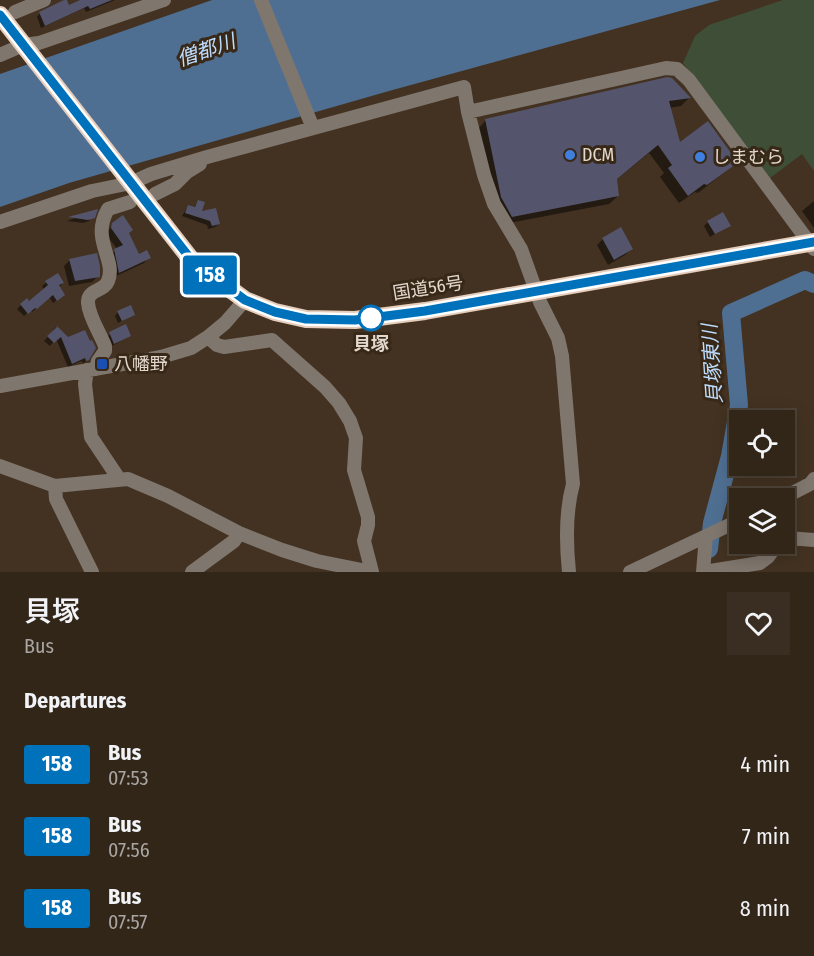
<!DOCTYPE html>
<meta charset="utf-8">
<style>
:root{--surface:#322619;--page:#3a2e22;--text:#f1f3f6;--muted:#a8a5a2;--line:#4d4338}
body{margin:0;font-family:"Fira Sans Condensed","Noto Sans JP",sans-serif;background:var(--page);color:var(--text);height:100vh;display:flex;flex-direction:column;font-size:22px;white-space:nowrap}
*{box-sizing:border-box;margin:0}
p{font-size:20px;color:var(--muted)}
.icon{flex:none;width:33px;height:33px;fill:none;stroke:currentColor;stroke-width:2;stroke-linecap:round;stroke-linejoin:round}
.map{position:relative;height:572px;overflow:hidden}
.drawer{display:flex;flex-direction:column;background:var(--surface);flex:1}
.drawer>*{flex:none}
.badge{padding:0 12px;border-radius:4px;font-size:21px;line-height:39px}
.controls{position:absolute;left:729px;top:410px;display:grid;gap:12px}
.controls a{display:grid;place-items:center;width:66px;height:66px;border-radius:0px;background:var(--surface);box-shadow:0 3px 15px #0003,0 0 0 2px var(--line);font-size:30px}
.map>.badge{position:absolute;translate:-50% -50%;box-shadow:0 0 0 3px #fff}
h2{padding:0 24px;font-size:22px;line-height:54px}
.round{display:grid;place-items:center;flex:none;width:63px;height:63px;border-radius:0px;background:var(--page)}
.summary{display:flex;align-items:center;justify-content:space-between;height:102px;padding:0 24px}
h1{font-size:28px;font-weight:600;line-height:45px}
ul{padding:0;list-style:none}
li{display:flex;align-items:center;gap:18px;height:72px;padding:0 24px}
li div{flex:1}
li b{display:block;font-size:22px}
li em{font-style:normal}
li .badge{min-width:66px;font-weight:700;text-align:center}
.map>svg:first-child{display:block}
.green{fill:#3f4f37}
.water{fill:#4f6f92}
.shadow{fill:#0007}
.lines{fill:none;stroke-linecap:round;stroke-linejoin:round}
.river{stroke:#4f6f92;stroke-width:18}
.building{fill:#54556c}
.minor{stroke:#7f766e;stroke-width:14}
.highway{stroke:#e6cdbb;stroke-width:18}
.line-casing{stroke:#fff;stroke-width:14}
.line{stroke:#0072bc;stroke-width:9}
.shop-dot{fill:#3f7fe0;stroke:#382817;stroke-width:2}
.stop-dot{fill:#fff;stroke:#0072bc;stroke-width:3}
.transit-dot{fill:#1a4fb4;stroke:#382817;stroke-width:2}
.labels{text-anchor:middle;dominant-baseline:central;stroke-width:6;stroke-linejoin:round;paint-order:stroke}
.poi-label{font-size:18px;fill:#e3d8ce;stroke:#382817;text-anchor:start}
.street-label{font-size:18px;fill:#e3d8ce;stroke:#382817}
.stop-label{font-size:18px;font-weight:bold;fill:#e3d8ce;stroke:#382817}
.water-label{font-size:20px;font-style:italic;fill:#bddcfe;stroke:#382817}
</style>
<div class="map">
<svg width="814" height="572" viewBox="0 0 814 572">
<rect width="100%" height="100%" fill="#433221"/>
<path class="green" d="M783 0H814V171L802 154 770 178 683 63 695 36 709 25Z"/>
<path class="water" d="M212 0H720L389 91 69 183 0 207V74Z"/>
<path class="shadow" d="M85 0H115L86 12 84 8 41 28 37 17 40 13 68 7Z
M689 98 681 106 669 108 679 144 735 164 698 193 695 192 679 203 660 177 664 173 649 153 616 180 618 196 609 204 504 224 478 129 486 120Z
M814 201V228L802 211Z
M198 202 200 213 219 224 215 227 208 229 207 225 182 216 188 206 193 208Z
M95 211 89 221 83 223 67 221Z
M708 222 729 225 710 237 704 226Z
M113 224 128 233 139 256 149 257 144 263 114 277 109 256 117 249 106 234Z
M603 239 631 249 625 255 608 265 597 245Z
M70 260 98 276 92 282 69 286 64 266Z
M46 283H63L59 287 64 295 53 303 49 297 32 312 31 310 24 316 17 309 26 300 29 303 44 290 42 286Z
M118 312 133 314 118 323 115 316Z
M125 326 130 336 110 347 106 337Z
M56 327 88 359 84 363 81 361 68 367 56 339 50 346 44 341Z"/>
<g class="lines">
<path class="river" d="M709 549 712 523 730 456 739 405 731 313 805 280 814 284"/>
</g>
<path class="building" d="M64 0H67L69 5 80 0H112L90 9 88 6 45 26 39 12Z
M667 77 672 78 691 98 669 101 680 142 708 121 736 160V164L707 185 704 184 688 196 668 168 672 165 658 145 617 179 619 196 512 217 501 197 485 119Z
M198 200 205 202 202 211 216 208 220 224 212 226 210 221 185 213 188 205 195 207Z
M98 209 95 218 88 220 68 217Z
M723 212 731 226 715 234 707 221Z
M123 215 133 230 129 233 139 254 147 250 151 258 119 273 114 249 123 245 111 228 112 223Z
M621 227 633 249 614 260 602 238Z
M97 253 100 266V277L75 281 69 259Z
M58 273 64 283 59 285 65 295 57 301 53 295 37 309 35 308 28 314 20 304 27 298 29 301 48 285 45 281Z
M131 305 135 315 122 321 117 311Z
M126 324 131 336 114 344 109 332Z
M56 325 68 337 85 330 90 341 92 340 96 348 89 360 86 361 85 358 72 364 61 337 54 343 47 336 57 327Z"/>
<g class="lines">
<path class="minor" d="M261 0 313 128
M15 12 44 0
M0 55 23 45 39 43 164 0
M468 112 666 68 677 69 689 80 814 249
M155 194 175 184 187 172 200 164
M0 222 92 191 131 183 151 174 207 157 464 87 468 112 484 175 494 204 521 249 540 302 558 338 562 356 573 484C565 513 566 543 569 572
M208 337 217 345 224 347 272 340 325 387 339 403 350 421 356 438 354 470 368 517V525L364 541 372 572
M96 369 98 361 105 351V346C100 333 89 317 88 303 87 289 104 292 108 281 117 259 90 240 108 209L130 202
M87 370 85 384 91 437 119 479
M0 386 161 357 191 348 208 337 225 323 245 300
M0 466 55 486 128 479 168 496 239 533 282 550 317 561 372 572
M55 486 56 499 92 572
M783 498 810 484 814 479
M784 539 787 538 814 540
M192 572 234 541 239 533
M630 572 740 520
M703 572 706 536
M704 572 760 563 768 557 778 543"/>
<path class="highway" d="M0 15 193 262 245 300 275 312 306 319 355 320 425 311 814 242"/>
</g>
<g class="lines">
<defs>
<path id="line" d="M0 15 193 262 245 300 275 312 306 319 355 320 425 311 814 242"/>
</defs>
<use href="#line" class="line-casing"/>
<use href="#line" class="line"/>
</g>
<g class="shop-dot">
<circle cx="570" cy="155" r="6"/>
<circle cx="700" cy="157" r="6"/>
</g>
<circle class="stop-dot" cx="371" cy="318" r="12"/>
<rect class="transit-dot" x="96" y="358" width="12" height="12" rx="3"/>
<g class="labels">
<g class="poi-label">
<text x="582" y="155">DCM</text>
<text x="712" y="157">しまむら</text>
<text x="114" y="364">八幡野</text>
</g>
<g class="street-label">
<text transform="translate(428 288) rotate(-9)">国道56号</text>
</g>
<g class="stop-label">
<text x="371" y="344">貝塚</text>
</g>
<g class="water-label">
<text transform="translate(206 50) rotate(-19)">僧都川</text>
<text transform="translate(712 364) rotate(-94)">貝塚東川</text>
</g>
</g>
</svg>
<div class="controls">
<a><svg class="icon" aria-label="locate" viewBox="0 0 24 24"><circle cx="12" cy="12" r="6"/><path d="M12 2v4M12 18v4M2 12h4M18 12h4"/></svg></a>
<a><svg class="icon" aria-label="layers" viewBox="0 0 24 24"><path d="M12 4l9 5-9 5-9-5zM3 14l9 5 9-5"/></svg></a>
</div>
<b class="badge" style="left:210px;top:275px;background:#0072bc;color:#fff">158</b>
</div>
<section class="drawer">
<div class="summary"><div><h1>貝塚</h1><p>Bus</p></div><a class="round"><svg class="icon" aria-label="heart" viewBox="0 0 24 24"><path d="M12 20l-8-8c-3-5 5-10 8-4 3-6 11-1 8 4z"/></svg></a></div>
<h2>Departures</h2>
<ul>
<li><span class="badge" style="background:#0072bc;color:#fff">158</span><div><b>Bus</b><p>07:53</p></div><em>4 min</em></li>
<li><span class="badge" style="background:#0072bc;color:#fff">158</span><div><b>Bus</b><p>07:56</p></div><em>7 min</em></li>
<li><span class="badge" style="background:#0072bc;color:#fff">158</span><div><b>Bus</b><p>07:57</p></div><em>8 min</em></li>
</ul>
</section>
